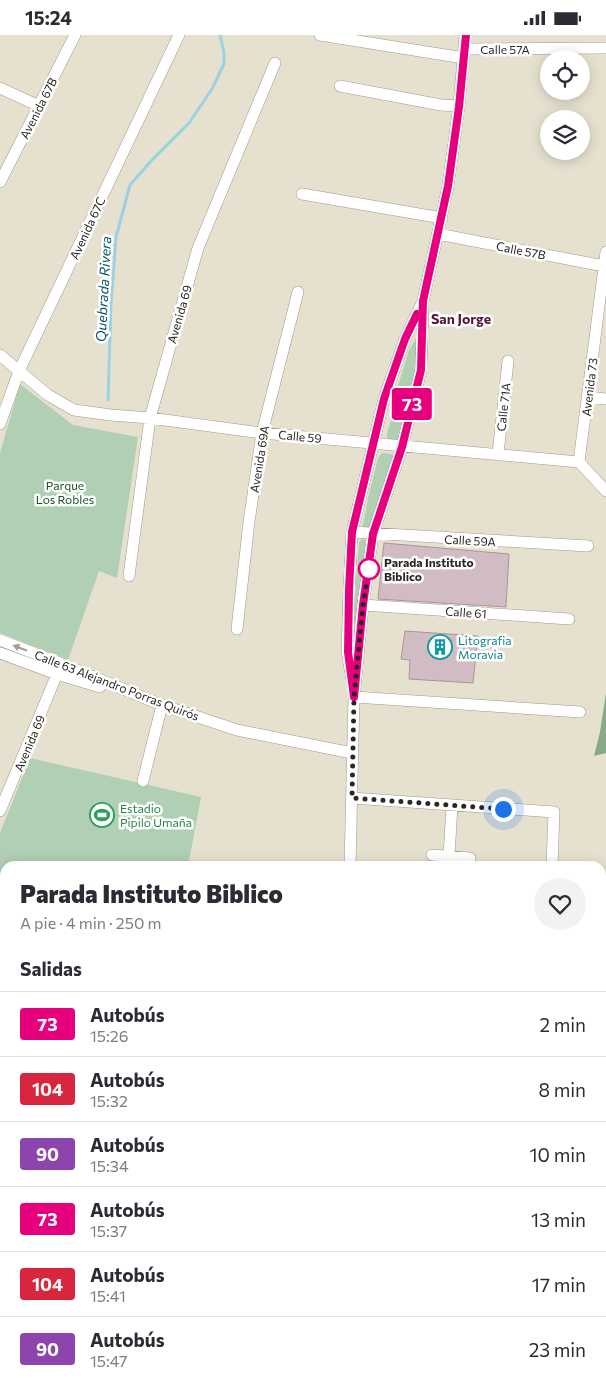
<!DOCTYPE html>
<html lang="es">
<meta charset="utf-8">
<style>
:root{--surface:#fff;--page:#f2f2f3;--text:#2b2b33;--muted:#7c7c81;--line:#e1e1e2}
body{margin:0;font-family:Commissioner,sans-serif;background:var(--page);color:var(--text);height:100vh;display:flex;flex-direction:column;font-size:19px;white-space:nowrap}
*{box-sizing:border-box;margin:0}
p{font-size:16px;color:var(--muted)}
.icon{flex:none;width:28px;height:28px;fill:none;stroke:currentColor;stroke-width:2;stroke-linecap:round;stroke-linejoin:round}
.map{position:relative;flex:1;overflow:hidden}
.panel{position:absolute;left:0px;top:826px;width:606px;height:531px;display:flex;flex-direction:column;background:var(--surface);border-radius:15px 15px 0 0;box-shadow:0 2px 12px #0003}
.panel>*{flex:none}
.badge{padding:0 10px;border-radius:4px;font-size:18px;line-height:32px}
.fabs{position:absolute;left:540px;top:15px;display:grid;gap:10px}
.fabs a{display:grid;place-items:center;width:50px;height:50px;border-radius:50%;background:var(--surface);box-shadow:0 2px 12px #0003;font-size:25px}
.you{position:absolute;width:25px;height:25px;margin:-12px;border:4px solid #fff;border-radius:50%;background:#1a73e8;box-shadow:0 0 0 8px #1a73e833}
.map>.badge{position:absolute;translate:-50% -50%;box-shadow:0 0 0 2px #fff}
h2{padding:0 20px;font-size:19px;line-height:45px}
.round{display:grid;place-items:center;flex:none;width:52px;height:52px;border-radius:26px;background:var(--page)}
.head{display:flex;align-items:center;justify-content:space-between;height:85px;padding:0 20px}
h1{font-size:24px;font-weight:800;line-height:38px}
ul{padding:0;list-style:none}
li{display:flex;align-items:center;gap:15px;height:65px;padding:0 20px;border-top:1px solid var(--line)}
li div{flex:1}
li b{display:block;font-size:19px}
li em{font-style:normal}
li .badge{min-width:55px;font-weight:700;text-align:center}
.status{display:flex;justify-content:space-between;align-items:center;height:35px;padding:0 25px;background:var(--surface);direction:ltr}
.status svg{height:14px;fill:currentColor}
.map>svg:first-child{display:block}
.built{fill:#dcd5bd}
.green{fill:#b1cfb2}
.forest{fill:#87aa89}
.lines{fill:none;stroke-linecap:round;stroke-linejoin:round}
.stream{stroke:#9bd2e2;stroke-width:3}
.river{stroke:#9bd2e2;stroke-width:19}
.building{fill:#d0bcc2;stroke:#a8959b}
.minor-casing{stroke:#9f9a8a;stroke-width:12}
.minor{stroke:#fff;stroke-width:11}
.oneway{fill:#9e9e9b}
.line-casing{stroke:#fff;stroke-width:11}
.line{stroke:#e6007e;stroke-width:8}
.walk{stroke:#282720;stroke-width:5;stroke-dasharray:0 9}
.stop-dot{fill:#fff;stroke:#e6007e;stroke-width:2.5}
.labels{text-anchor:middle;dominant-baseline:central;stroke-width:5;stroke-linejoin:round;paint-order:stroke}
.street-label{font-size:12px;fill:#282720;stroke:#fff}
.park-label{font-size:12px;fill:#1c5025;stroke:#fff}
.stop-label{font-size:12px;font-weight:bold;fill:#282720;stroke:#fff;text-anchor:start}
.culture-label{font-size:12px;fill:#0d838f;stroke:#fff;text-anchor:start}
.leisure-label{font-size:12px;fill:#27864d;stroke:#fff;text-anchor:start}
.water-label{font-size:14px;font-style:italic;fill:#075667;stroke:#fff}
.neighbourhood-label{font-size:14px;font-weight:bold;fill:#561635;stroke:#fff}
</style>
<div class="status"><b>15:24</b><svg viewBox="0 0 49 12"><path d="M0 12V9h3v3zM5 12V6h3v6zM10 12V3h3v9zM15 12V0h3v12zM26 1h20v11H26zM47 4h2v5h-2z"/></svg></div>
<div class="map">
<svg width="606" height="1357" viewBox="0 0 606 1357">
<rect width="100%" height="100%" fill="#e6e1cf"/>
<path class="built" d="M0 1043H5V1131L0 1127Z"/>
<path class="green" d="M418 300 420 318 401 400 398 406 389 405 387 402V399L393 378V367L409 315Z
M20 349 73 390 138 402 117 543 99 536 68 625 0 598V418Z
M382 418 392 419 394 422 371 498 362 494 369 459 378 423Z
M363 504 369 506 355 602 352 599 359 508 360 506Z
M30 723 201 762 188 831H5V865L0 863V798Z
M0 1206 5 1207V1326L0 1327Z"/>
<path class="forest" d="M606 658V718L594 721 600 697Z
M606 935V1163L601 1153V945Z
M606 1261V1357H486L482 1353 601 1352V1262Z"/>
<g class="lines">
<path class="stream" d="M108 365 111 269 116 202 130 150 151 126 189 88 212 54 224 29V17L220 0"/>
<path class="river" d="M601 1016 606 1010
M601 1134 606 1146 605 1197 601 1203
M526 1357 527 1352"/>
</g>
<path class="building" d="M384 508 509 519 506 572 378 564Z
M405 596 478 601 473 648 409 644 410 625 401 624Z"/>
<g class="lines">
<defs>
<path id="minor" d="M320 0 464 23
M465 14 606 13
M340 51 441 70 459 71
M0 53 39 71
M0 147 75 0
M302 159 442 183
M438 199 604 231
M0 320 48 360 74 375 111 380 150 383 262 398 579 427 606 456
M588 362 606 364
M0 389 19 336 179 0
M498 419 508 326
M579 427 606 217
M352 497 588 511
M129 541 150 383 198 213 275 28
M363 570 569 584
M237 594 249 487 262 398 298 257
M0 605 57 627 162 670 237 695 352 718
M0 618 57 639 100 652
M352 645 347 617 349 555 352 497 384 364 405 304 421 270
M354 662 580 677
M143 746 162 670
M352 763 554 777 552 831
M0 776 60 632
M432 820 470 823
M449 821 452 771
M350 831 354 662 363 570 373 499 402 412 421 335 423 266 448 151 459 71 465 0
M0 873 5 874
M0 1048H5
M0 1201 5 1202
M601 1254 606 1253
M0 1329 5 1328
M315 1357 316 1352"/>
</defs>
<use href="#minor" class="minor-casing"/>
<use href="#minor" class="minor"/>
</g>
<defs><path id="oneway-solid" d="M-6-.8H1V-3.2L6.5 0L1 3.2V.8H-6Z" transform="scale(1.25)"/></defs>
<use class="oneway" href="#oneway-solid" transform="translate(20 613) rotate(-159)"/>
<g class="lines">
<defs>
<path id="line" d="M417 279 405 304 384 364 352 497 349 555 348 617 354 662 363 570 373 499 402 412 421 335 423 266 448 151 459 72 466 0"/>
</defs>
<use href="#line" class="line-casing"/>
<use href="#line" class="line"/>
<path class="walk" d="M369 534 363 570 354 662 352 763 503 774"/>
</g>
<defs>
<symbol id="building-ring" viewBox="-11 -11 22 22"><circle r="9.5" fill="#fff" stroke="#0f9aa8" stroke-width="1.5"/><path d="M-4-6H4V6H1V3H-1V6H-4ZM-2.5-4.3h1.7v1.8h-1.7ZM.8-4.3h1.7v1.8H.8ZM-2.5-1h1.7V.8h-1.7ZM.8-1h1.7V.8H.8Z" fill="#0f9aa8"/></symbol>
<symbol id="stadium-ring" viewBox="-11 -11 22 22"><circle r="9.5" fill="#fff" stroke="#2e9e5b" stroke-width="1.5"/><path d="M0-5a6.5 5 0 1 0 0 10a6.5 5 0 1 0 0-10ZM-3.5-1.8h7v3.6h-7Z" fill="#2e9e5b"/></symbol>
</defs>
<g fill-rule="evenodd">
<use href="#building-ring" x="426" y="598" width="28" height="28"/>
<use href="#stadium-ring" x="88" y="766" width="28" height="28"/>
</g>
<circle class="stop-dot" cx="369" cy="534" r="10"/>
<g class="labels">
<g class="street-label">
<text x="505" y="14">Calle 57A</text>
<text transform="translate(38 73) rotate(-63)">Avenida 67B</text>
<text transform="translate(87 193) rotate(-65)">Avenida 67C</text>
<text transform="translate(521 215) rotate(11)">Calle 57B</text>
<text transform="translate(179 279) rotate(-74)">Avenida 69</text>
<text transform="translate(589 352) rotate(-83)">Avenida 73</text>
<text transform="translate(503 372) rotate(-84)">Calle 71A</text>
<text transform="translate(300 401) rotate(5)">Calle 59</text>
<text transform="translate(259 424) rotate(-81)">Avenida 69A</text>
<text transform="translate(470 505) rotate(3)">Calle 59A</text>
<text transform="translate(466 577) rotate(4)">Calle 61</text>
<text transform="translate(117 650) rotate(21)">Calle 63 Alejandro Porras Quirós</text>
<text transform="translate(29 708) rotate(-67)">Avenida 69</text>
</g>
<g class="park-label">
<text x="65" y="450">Parque<tspan x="65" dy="14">Los Robles</tspan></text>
</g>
<g class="stop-label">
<text x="384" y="527">Parada Instituto<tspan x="384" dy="14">Biblico</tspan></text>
</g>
<g class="culture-label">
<text x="458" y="605">Litografia<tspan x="458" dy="14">Moravia</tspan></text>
</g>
<g class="leisure-label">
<text x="120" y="773">Estadio<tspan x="120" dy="14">Pipilo Umaña</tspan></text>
</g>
<g class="water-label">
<text transform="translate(103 254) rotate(-87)">Quebrada Rivera</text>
</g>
<g class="neighbourhood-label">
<text x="461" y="283">San Jorge</text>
</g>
</g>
</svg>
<div class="fabs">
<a><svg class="icon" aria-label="locate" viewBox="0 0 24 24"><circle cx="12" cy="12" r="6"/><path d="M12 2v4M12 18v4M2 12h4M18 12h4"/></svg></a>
<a><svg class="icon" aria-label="layers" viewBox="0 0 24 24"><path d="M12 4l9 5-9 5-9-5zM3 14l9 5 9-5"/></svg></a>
</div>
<div class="you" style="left:503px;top:774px"></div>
<b class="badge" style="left:412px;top:369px;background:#e6007e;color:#fff">73</b>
<section class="panel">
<div class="head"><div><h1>Parada Instituto Biblico</h1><p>A pie · 4 min · 250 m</p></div><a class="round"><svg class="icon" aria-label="heart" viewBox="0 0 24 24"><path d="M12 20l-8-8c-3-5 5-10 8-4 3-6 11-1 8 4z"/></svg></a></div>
<h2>Salidas</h2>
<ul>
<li><span class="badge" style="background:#e6007e;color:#fff">73</span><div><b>Autobús</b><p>15:26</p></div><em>2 min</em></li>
<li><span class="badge" style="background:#d7263d;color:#fff">104</span><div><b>Autobús</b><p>15:32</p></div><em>8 min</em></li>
<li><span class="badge" style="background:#8e44ad;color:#fff">90</span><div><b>Autobús</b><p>15:34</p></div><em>10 min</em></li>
<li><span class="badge" style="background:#e6007e;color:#fff">73</span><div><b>Autobús</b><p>15:37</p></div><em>13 min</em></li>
<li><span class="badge" style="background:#d7263d;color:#fff">104</span><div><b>Autobús</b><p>15:41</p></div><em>17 min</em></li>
<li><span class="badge" style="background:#8e44ad;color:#fff">90</span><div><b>Autobús</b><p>15:47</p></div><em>23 min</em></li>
</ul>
</section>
</div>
